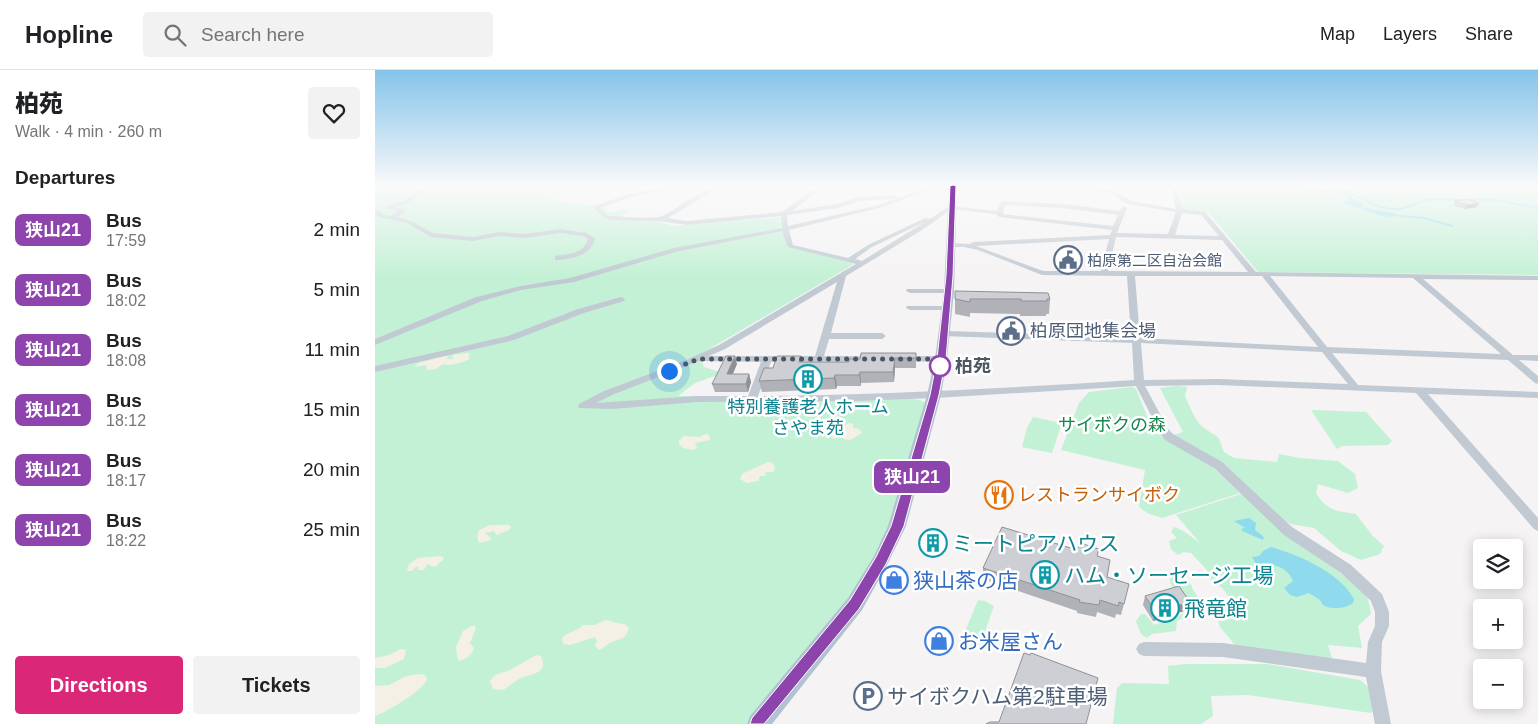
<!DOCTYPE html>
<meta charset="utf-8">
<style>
:root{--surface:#fff;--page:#f2f2f2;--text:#202124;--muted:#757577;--line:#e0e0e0;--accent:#db2777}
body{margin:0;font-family:Helvetica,"Noto Sans JP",sans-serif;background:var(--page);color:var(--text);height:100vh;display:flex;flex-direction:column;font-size:19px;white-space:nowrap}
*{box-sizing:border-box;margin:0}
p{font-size:16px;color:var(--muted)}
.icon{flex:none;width:28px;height:28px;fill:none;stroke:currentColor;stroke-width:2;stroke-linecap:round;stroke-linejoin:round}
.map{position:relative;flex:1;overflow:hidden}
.sheet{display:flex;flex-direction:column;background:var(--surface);width:375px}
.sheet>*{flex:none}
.badge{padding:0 10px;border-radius:8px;font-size:18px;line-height:32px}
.controls{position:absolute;left:1098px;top:469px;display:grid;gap:10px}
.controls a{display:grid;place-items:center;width:50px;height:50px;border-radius:5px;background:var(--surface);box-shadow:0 2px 12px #0003;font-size:25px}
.you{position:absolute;width:25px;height:25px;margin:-12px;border:4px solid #fff;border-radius:50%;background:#1a73e8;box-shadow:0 0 0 8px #1a73e833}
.map>.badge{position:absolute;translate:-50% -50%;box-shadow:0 0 0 2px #fff}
h2{padding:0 15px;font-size:19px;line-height:45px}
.round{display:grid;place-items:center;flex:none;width:52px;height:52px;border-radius:5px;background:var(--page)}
.head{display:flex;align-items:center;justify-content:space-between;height:85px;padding:0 15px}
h1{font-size:24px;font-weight:800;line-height:38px}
.cta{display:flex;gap:10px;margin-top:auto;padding:10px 15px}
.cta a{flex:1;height:58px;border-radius:5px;background:var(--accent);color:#fff;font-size:20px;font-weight:800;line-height:58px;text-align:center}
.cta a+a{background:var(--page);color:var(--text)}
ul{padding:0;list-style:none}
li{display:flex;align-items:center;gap:15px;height:60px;padding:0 15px}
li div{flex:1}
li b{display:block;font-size:19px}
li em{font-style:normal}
li .badge{min-width:55px;font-weight:700;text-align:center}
header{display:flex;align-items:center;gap:30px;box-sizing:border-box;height:70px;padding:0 25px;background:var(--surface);border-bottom:1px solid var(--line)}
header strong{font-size:24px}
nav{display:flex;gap:28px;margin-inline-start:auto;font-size:18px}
.search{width:350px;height:45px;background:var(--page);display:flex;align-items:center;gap:12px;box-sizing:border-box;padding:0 18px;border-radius:5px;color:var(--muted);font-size:19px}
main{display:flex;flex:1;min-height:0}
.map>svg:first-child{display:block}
.green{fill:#c3f1d5}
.sand{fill:#f5f0e5}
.water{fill:#90daee}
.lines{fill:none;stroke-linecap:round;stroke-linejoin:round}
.stream{stroke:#90daee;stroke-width:2}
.minor{fill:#c1cad2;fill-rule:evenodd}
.major{fill:#b3c2d1;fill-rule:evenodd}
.wall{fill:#b0b2b7}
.shaded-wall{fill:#909195}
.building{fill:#cdcfd5;stroke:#909195}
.line{fill:#8e44ad;stroke:#fff}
.walk{stroke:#4a5661;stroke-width:5;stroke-dasharray:0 9}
.stop-dot{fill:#fff;stroke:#8e44ad;stroke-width:2.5}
.labels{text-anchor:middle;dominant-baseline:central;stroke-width:5;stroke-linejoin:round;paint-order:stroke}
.far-service-label{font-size:15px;fill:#4e5e75;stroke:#fff;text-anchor:start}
.service-label{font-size:18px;fill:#4e5e75;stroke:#fff;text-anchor:start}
.stop-label{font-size:18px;font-weight:bold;fill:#4a5661;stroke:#fff;text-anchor:start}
.culture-label{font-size:18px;fill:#0d838f;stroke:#fff}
.park-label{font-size:18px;fill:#17864f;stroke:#fff}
.food-label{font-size:18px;fill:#c56008;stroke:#fff;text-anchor:start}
.near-culture-label{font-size:21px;fill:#0d838f;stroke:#fff;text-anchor:start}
.near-shop-label{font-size:21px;fill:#366cbe;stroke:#fff;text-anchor:start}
.near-service-label{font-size:21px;fill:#4e5e75;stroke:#fff;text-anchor:start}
</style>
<header>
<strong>Hopline</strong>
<div class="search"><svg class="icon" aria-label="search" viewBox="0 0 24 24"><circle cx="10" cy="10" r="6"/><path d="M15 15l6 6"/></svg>Search here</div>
<nav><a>Map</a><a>Layers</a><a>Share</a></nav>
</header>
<main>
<section class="sheet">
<div class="head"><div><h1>柏苑</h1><p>Walk · 4 min · 260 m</p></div><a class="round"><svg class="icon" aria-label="heart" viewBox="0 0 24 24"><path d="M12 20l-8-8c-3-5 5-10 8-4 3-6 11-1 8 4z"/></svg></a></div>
<h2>Departures</h2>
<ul>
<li><span class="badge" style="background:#8e44ad;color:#fff">狭山21</span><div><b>Bus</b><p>17:59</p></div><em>2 min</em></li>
<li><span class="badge" style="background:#8e44ad;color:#fff">狭山21</span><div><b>Bus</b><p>18:02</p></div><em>5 min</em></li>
<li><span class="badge" style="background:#8e44ad;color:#fff">狭山21</span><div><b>Bus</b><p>18:08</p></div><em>11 min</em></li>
<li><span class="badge" style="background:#8e44ad;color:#fff">狭山21</span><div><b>Bus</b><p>18:12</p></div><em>15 min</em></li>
<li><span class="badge" style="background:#8e44ad;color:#fff">狭山21</span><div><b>Bus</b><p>18:17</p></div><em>20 min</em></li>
<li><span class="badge" style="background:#8e44ad;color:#fff">狭山21</span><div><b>Bus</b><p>18:22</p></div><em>25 min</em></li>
</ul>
<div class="cta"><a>Directions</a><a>Tickets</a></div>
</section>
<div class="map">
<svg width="1163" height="654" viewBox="0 0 1163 654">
<rect width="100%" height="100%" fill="#f5f3f3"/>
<path class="green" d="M0 116H196L175 130 214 135 232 133 227 136 232 138V141L235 143 248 139 253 140 254 142 244 147 285 152 299 156 407 147 404 152 408 154 405 158 408 160 413 176 479 194 324 285 329 297 345 302 340 306 320 313 303 326 522 327 545 330 550 333 531 407 502 488 481 518 374 654H0Z
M801 116H1163V205L883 202 834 143 808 139 806 122Z
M803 316 812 317 810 326C815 336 820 352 829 358 844 369 842 361 849 382L859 388 902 392 904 384 925 388 963 391 980 404 983 418 973 423 943 414 941 423C952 441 961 441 981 444L997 465 1009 476 1005 484 986 490 966 481 939 458 916 454 901 446 799 365 808 362 785 318Z
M756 317 761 319 772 346 788 366 831 391 865 423 787 448 772 443 764 437 770 400 686 380 704 333 714 322Z
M936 340 991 342 1017 371 1013 375 967 376 962 379Z
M658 347 687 353 677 383 647 377 652 358Z
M866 424 910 464 984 516 993 529 996 544 983 556 987 578 953 575 958 591 860 575 845 557 839 538 858 534C854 529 851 520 846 517 840 512 831 510 832 500L816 483 809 482 803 485 796 479 794 471 802 468 796 462 799 457 807 460 825 473 801 445Z
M801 501 807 509 814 512 817 516V518L830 538H836L838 542 826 543 824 546H812L802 551 801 561 777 564 772 568 766 564 761 551 766 544H770L779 555 813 542C813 528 790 520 796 503Z
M603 530 610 531 619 536 606 573 601 576 589 572 587 569Z
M810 594H892L985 610 997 620 1000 640 996 643 873 625 836 626 838 646 826 654H738L742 618 747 613 794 614 793 596Z"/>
<path class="sand" d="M92 283 95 284 93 287 95 289C86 293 77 296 68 294L61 299 52 300 51 295 39 297 43 293 70 286H74L71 289H80L77 288 78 285Z
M475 353 478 354V358L484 359 487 363 475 370 469 369 467 366 458 369 457 366 463 363 467 356Z
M331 364 334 365 335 370 320 373 322 378 319 380 308 378 304 374V371L309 366 324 367Z
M393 392 398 393 400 398 398 402H390L391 406H385L383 411 372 413 365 409 367 404Z
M115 455H134L136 457 134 460 121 465 119 461 110 463 116 468 115 470 104 473 102 467 104 460Z
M65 486 68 487 69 489 60 497 52 494 49 500H43V497H41L37 501H32L34 494 43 488Z
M230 550C238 551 242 554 250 554L254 558C250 571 245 568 235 573 231 575 229 578 224 580L220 576 222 571 220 567 195 575 188 574 187 568C193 561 202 562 208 555H220Z
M99 555 101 558 95 573 99 578C96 586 92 589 83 591L81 577 88 561Z
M26 579 31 580 29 589 10 598H0V588L14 585Z
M161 585 166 586C174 603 157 604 146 608 140 611 133 617 128 620L118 619 115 611 120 605 135 600Z
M44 604 50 605 52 609C49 620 12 642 0 646V616L14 615 31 606Z"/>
<path class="water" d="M974 126 989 133 986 136 990 138 1019 143 1026 146 1010 147 968 133 969 131 974 129 973 127Z
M874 448 881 453 880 460 889 467 888 470 867 461 866 459 870 458 859 451Z
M896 477C924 485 964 502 979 529L978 533C969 539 957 540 948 535L945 530 934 523 922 527 915 525 909 518 918 511C914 501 905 495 894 495L892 499 883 498 877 487 884 486 888 481Z"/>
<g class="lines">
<path class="stream" d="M924 116 941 123
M961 116 1000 135 1014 139H1026L1055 129 1086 130
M953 120 974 126
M949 122 963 117
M1093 130H1122L1163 138
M1025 146 1049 148 1077 156"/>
<path class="minor" d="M299 116H316L256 127 225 138 233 146H236C246 146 280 150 287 146 306 138 325 116 347 116L293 148 312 151 407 142 443 116H450L417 141 462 134 483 127 519 125 522 127 519 129 484 131 463 138 412 145 413 156 504 135 555 116H565L508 137 414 160 418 175 473 188 493 175 550 148 555 149 574 136 622 141 625 133 628 131 688 134 745 141 747 137 749 136 752 138 742 163 793 164 801 142 752 134 737 124 703 116H716L739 121 756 131 801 139 795 116H801L808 139 830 142 881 202 1163 206V210L1048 209 1138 285H1163V291L1144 290 1163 306V314L1160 313 1133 290 957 283 983 315 1163 322V328L1053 324 1163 448V461L1159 459 1041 323 843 315 770 316 793 359 798 364 847 392 917 457 976 495 1007 524 1014 542V556L1007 572 1006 601 1016 654H1000L991 607 848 587 769 586 764 584 761 579 764 574 769 572 848 573 991 593 993 572 1000 556V542L996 531 966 503 909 465 839 398 790 370 784 361 761 316 559 328 481 331 322 332 237 339 204 338 203 336 204 334 229 321 309 291 344 275 481 194 413 177 407 161 300 182 199 212 146 220 107 231 0 275V269L101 227 146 216 195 208 299 178 407 158 406 146 312 155 282 151 236 150 229 148 218 137 253 124ZM630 135 688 138 743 145 738 156 628 144ZM577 139 621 144 624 147 737 160 735 165 598 172 595 174 577 173 574 175 577 177H589L603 180 667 205 752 206 756 267 570 261 566 264 567 266 757 273 759 310C634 318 509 325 383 326L396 292 500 291 502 289 497 286H449L454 269H507L511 266 507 263H456L471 206 547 160ZM807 143 826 145 844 166 800 165ZM550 152 487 191 480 189 497 177ZM741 167 847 170 873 202 733 201ZM734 169 726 201H668L601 176ZM760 206H887L943 277 765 268ZM895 206 1038 208 1126 284 952 277ZM462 212 440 286H334L350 279ZM766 273 947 282 973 314 843 309 769 310ZM324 291 386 292 373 326H322L221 333 237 325Z
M48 117 50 118V120L33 133 21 137 31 141 22 147 36 151 58 163 98 167 124 162 150 164 185 159 212 163 220 168C216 186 199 188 183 190H180V186C193 184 209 184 213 169L208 166 185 163 150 168 124 166 98 171 56 167 32 153 4 147 2 145H0V141H5L9 145 15 146 23 141 12 138V136L29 131Z
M532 219H574L578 221 574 223H535L531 221Z
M246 227 250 229 249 231 209 243 139 270 0 302V296L133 266 203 239Z
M532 236H572L576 238 572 240H535L531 238Z
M529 286H566L571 289 566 292 526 291 524 289Z"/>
<path class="major" d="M574 116H582L579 221 572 289 566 325 531 456 512 495 487 540 397 654H372L375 646 473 528 499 486 513 456 552 325 560 289 569 221Z"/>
</g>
<path class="wall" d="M1080 131 1102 137 1090 139 1078 135Z
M580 221 675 229 674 244H671V246H645V244L595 243V247L580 244Z
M630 252 643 256 642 261H630Z
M541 283V298H520L519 312 486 313V316H462L461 319 387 322 384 311 398 298 426 286 427 292H474L485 289Z
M362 294 358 304H374L376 312 373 322H340L337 314Z
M563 468 559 478H552V475Z
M723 486 732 507 749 534 746 545 741 544 740 548 722 542 721 547 702 543V541L608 509V498Z
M770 526 815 532 812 540 778 551 768 535Z"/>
<path class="shaded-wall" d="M1104 133 1102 137 1090 139 1092 135Z
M360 286 362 294 354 312 352 304Z
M520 288V298L519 312 518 302Z
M485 302 486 313V316L484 305Z
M374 304 376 312 373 322 371 314Z
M460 305 462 316 461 319 459 308Z
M563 465V468L559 478V475Z
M815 532 812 540 778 551 781 542Z"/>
<path class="building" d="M1092 129 1104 133 1092 135 1080 131Z
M580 221 673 223 675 229H672V231H646V229H595V232L580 229Z
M630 252H642L643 256H631Z
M486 283H541V288H520L518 302H485L484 305H460L459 308 384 311 389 298H398L402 286H426L424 292H474V289H485Z
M351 286H360L352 304H374L371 314H337Z
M627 457 702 480 705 473 724 479 722 486 735 490 732 507 754 514 749 534 744 532 743 536 725 530 724 535 704 532 705 530 608 498Z
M560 464 563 465 559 475H552L556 465Z
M804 516 815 532 781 542 770 526Z
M649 583 655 585 656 583 723 608 711 654H611L615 652H624Z"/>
<linearGradient id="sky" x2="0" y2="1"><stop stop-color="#85c3ea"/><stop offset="0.56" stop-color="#fafafa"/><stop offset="1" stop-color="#fafafa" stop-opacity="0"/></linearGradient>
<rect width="1163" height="208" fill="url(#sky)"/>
<path class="line" d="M578 115 581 116 578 206 571 289 564 325 529 456 511 494 484 539 389 654H375L377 648 475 530 501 487 516 456 555 325 562 289 571 206 575 116Z"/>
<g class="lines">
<path class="walk" d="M294 301 323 289H566L565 296"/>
</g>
<defs>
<symbol id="civic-ring" viewBox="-11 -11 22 22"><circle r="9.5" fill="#fff" stroke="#5c6f8a" stroke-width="1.5"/><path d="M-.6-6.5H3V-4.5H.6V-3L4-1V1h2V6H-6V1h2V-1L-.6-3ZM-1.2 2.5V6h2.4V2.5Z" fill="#5c6f8a"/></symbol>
<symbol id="building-ring" viewBox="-11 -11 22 22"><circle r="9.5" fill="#fff" stroke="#0f9aa8" stroke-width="1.5"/><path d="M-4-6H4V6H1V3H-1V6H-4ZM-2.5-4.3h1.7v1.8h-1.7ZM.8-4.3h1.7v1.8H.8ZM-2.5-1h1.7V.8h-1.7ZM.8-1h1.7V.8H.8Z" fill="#0f9aa8"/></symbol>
<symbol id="restaurant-ring" viewBox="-11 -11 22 22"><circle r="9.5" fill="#fff" stroke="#e8710a" stroke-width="1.5"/><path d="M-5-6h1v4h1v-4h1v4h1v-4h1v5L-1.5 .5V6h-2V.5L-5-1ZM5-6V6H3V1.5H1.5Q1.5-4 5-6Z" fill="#e8710a"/></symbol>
<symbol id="shop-ring" viewBox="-11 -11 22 22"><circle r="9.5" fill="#fff" stroke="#3f7fe0" stroke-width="1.5"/><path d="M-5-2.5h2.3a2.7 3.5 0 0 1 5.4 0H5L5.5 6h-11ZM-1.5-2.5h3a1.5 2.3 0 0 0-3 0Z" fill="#3f7fe0"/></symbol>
<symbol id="parking-ring" viewBox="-11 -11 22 22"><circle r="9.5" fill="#fff" stroke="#5c6f8a" stroke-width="1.5"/><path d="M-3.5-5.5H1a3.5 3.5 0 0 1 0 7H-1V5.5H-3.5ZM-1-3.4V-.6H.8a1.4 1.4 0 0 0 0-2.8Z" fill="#5c6f8a"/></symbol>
</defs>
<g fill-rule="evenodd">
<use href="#civic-ring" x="677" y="174" width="32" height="32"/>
<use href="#civic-ring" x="620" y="245" width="32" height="32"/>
<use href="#building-ring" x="417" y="293" width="32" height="32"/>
<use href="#restaurant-ring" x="608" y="409" width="32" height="32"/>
<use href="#building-ring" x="542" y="457" width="32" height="32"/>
<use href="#building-ring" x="654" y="489" width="32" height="32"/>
<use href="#shop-ring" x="503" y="494" width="32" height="32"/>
<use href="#building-ring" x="774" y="522" width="32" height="32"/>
<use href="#shop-ring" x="548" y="555" width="32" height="32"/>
<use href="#parking-ring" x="477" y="610" width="32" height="32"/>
</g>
<circle class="stop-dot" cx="565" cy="296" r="10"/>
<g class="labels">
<g class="far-service-label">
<text x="712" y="190">柏原第二区自治会館</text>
</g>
<g class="service-label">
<text x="655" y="261">柏原団地集会場</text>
</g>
<g class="stop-label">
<text x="580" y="296">柏苑</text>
</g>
<g class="culture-label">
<text x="433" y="337">特別養護老人ホーム<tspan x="433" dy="21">さやま苑</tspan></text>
</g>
<g class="park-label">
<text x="737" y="355">サイボクの森</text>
</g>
<g class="food-label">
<text x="643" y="425">レストランサイボク</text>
</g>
<g class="near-culture-label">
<text x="577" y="473">ミートピアハウス</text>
<text x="689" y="505">ハム・ソーセージ工場</text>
<text x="809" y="538">飛竜館</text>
</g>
<g class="near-shop-label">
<text x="538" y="510">狭山茶の店</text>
<text x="583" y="571">お米屋さん</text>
</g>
<g class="near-service-label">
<text x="512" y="626">サイボクハム第2駐車場</text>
</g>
</g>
</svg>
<div class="controls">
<a><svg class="icon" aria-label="layers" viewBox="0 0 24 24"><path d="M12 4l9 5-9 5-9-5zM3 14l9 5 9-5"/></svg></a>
<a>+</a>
<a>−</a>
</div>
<div class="you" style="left:294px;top:301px"></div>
<b class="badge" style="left:537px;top:407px;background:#8e44ad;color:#fff">狭山21</b>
</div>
</main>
